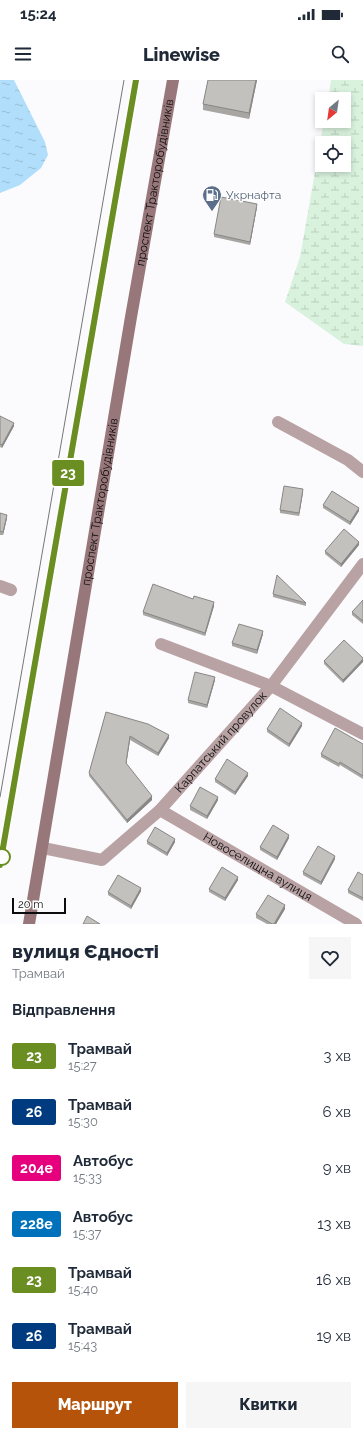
<!DOCTYPE html>
<html lang="uk">
<meta charset="utf-8">
<style>
:root{--surface:#fff;--page:#f6f6f7;--text:#1f2937;--muted:#747a83;--accent:#b45309}
body{margin:0;font-family:Raleway,sans-serif;background:var(--page);color:var(--text);height:100vh;display:flex;flex-direction:column;font-size:15px;white-space:nowrap}
*{box-sizing:border-box;margin:0}
p{font-size:13px;color:var(--muted)}
.icon{flex:none;width:22px;height:22px;fill:none;stroke:currentColor;stroke-width:2;stroke-linecap:round;stroke-linejoin:round}
.map{position:relative;height:844px;overflow:hidden}
.details{display:flex;flex-direction:column;background:var(--surface);flex:1}
.details>*{flex:none}
.badge{padding:0 8px;border-radius:3px;font-size:14px;line-height:26px}
.needle{width:26px;rotate:209deg}
.buttons{position:absolute;left:315px;top:12px;display:grid;gap:8px}
.buttons a{display:grid;place-items:center;width:36px;height:36px;border-radius:0px;background:var(--surface);box-shadow:0 2px 6px #0003;font-size:20px}
.scale{position:absolute;left:12px;bottom:10px;width:54px;box-sizing:border-box;padding-left:4px;border:2px solid #0b0c0d;border-top:0;font-size:11px;line-height:14px;white-space:nowrap;color:#0b0c0d;-webkit-text-stroke:3px #fff;paint-order:stroke}
.map>.badge{position:absolute;translate:-50% -50%;box-shadow:0 0 0 2px #fff}
h2{padding:0 12px;font-size:15px;line-height:36px}
.round{display:grid;place-items:center;flex:none;width:42px;height:42px;border-radius:0px;background:var(--page)}
.summary{display:flex;align-items:center;justify-content:space-between;height:68px;padding:0 12px}
h1{font-size:19px;font-weight:800;line-height:30px}
.cta{display:flex;gap:8px;margin-top:auto;padding:8px 12px}
.cta a{flex:1;height:46px;border-radius:0px;background:var(--accent);color:#fff;font-size:16px;font-weight:800;line-height:46px;text-align:center}
.cta a+a{background:var(--page);color:var(--text)}
ul{padding:0;list-style:none}
li{display:flex;align-items:center;gap:12px;height:56px;padding:0 12px}
li div{flex:1}
li b{display:block;font-size:15px}
li em{font-style:normal}
li .badge{min-width:44px;font-weight:700;text-align:center}
.status{display:flex;justify-content:space-between;align-items:center;height:28px;padding:0 20px;background:var(--surface);direction:ltr}
.status svg{height:11px;fill:currentColor}
header{display:flex;justify-content:space-between;align-items:center;height:52px;padding:0 12px;background:var(--surface);font-size:18px;font-weight:800}
.map>svg:first-child{display:block}
.wetland{fill:url(#wetland-marsh);fill-rule:evenodd}
.water{fill:url(#water-ripples)}
.lines{fill:none;stroke-linecap:round;stroke-linejoin:round}
.minor{stroke:#b9a2a4;stroke-width:12}
.secondary{stroke:#98777a;stroke-width:12}
.tram{stroke:#777779;stroke-width:1}
.wall{fill:#a8a6a3}
.shaded-wall{fill:#888785}
.building{fill:#c3c1be;stroke:#888785}
.line-casing{stroke:#fff;stroke-width:9}
.line{stroke:#6b8e23;stroke-width:6}
.stop-dot{fill:#fff;stroke:#6b8e23;stroke-width:2}
.labels{text-anchor:middle;dominant-baseline:central;stroke-width:3;stroke-linejoin:round;paint-order:stroke}
.street-label{font-size:12px;fill:#0b0c0d;stroke:#fff}
.service-label{font-size:12px;fill:#4e5e75;stroke:#fff;text-anchor:start}
</style>
<div class="status"><b>15:24</b><svg viewBox="0 0 49 12"><path d="M0 12V9h3v3zM5 12V6h3v6zM10 12V3h3v9zM15 12V0h3v12zM26 1h20v11H26zM47 4h2v5h-2z"/></svg></div>
<header><svg class="icon" aria-label="menu" viewBox="0 0 24 24"><path d="M4 6h16M4 12h16M4 18h16"/></svg>Linewise<svg class="icon" aria-label="search" viewBox="0 0 24 24"><circle cx="10" cy="10" r="6"/><path d="M15 15l6 6"/></svg></header>
<div class="map">
<svg width="363" height="844" viewBox="0 0 363 844">
<defs>
<pattern id="wetland-marsh" width="20" height="14" patternUnits="userSpaceOnUse"><rect width="20" height="14" fill="#d9f2de"/><path d="M1 5h8M5 5V1M11 12h8M15 12V8" fill="none" stroke="#b9cebd"/></pattern>
<pattern id="water-ripples" width="26" height="14" patternUnits="userSpaceOnUse"><rect width="26" height="14" fill="#b1defa"/><path d="M2 4q2-2 4 0t4 0M15 11q2-2 4 0t4 0" fill="none" stroke="#97bdd5"/></pattern>
</defs>
<rect width="100%" height="100%" fill="#fbfbfe"/>
<path class="wetland" d="M331 0H363V266L344 264 285 222 300 177 324 41H344V19H328ZM322 63H344V85H322Z"/>
<path class="water" d="M0 0H14L45 62 48 75 41 88 20 105 0 113Z"/>
<g class="lines">
<g class="minor">
<path d="M278 342 348 380 363 392"/>
<path d="M0 506 11 510"/>
<path d="M161 564 271 606 363 654"/>
<path id="s1" d="M160 730 356 844"/>
<path id="s2" d="M43 768 102 780 160 730 271 606 363 484"/>
</g>
<path class="secondary" id="s3" d="M29 844 131 237 173 0"/>
<path class="tram" d="M0 717 124 0
M0 785 136 0"/>
</g>
<path class="wall" d="M208 0H257L249 39 203 30V24Z
M257 127 250 165 214 157V154Z
M0 336 14 346 2 368 0 367Z
M303 412 299 436 280 433V430Z
M323 425 359 431 350 445 323 428Z
M0 433 7 438 3 455H0Z
M359 465 341 487 325 474V471Z
M273 514 306 523V526L273 517Z
M193 519 214 526 205 556 143 535V532Z
M363 520V544L352 535V532Z
M263 554 257 574 232 566V563Z
M344 560 343 603 324 584V581Z
M215 600 207 628 188 623V620Z
M106 632 169 658 158 676 130 660 126 684 152 720 127 743 89 696V693Z
M302 646 289 667 267 652V649Z
M363 664V699L340 685 339 687 321 677V674Z
M248 696 235 715 215 702V699Z
M218 720 207 739 190 730V726Z
M289 758 277 780 260 770V767Z
M147 761 175 762 167 776 147 764Z
M335 779 321 805 303 795V792Z
M363 795V821L348 813V810Z
M238 800 225 821 209 812V809Z
M141 811 131 829 108 815V812Z
M285 829 276 844H267L256 838V834Z"/>
<path class="shaded-wall" d="M256 0H257L249 39V33Z
M257 124V127L250 165V162Z
M14 343V346L2 368V365Z
M303 409V412L299 436V433Z
M359 428V431L350 445V442Z
M7 435V438L3 455V452Z
M359 462V465L341 487V484Z
M214 522V526L205 556V553Z
M263 551V554L257 574V570Z
M363 579V582L343 603V600Z
M215 597V600L207 628V625Z
M302 643V646L289 667V664Z
M169 655V658L158 676V673Z
M130 656V660L126 686V683Z
M248 693V696L235 715V712Z
M152 716V720L127 743V740Z
M218 717V720L207 739V736Z
M289 755V758L277 780V777Z
M175 759V762L167 776V773Z
M335 776V779L321 805V802Z
M238 797V800L225 821V818Z
M141 808V811L131 829V826Z
M285 825V829L276 844H274Z"/>
<path class="building" d="M208 0H256L249 33 203 24Z
M221 117 257 124 250 162 214 154Z
M0 336 14 343 2 365 0 364Z
M284 406 303 409 299 433 280 430Z
M332 411 359 428 350 442 323 425Z
M0 433 7 435 3 452 0 451Z
M344 449 359 462 341 484 325 471Z
M277 495 306 523 273 514Z
M153 504 193 519 194 516 214 522 205 553 143 532Z
M363 520V541L352 532Z
M239 544 263 551 257 570 232 563Z
M344 560 363 578V579L343 600 324 581Z
M195 592 215 597 207 625 188 620Z
M280 628 302 643 289 664 267 649Z
M106 632 148 644 169 655 158 673 130 656 126 683 152 716 127 740 89 693Z
M335 648 363 664V696L340 682 339 684 321 674Z
M227 679 248 693 235 712 215 699Z
M200 707 218 717 207 736 190 726Z
M273 745 289 755 277 777 260 767Z
M155 747 175 759 167 773 147 761Z
M318 766 335 776 321 802 303 792Z
M222 787 238 797 225 818 209 809Z
M358 792 363 795V818L348 810Z
M118 795 141 808 131 826 108 812Z
M268 815 285 825 274 844H272L256 834Z
M87 836 100 844H83Z"/>
<g class="lines">
<defs>
<path id="line" d="M0 785 136 0"/>
</defs>
<use href="#line" class="line-casing"/>
<use href="#line" class="line"/>
</g>
<defs>
<symbol id="fuel-pin" viewBox="-11 -11 22 30"><path d="M0 17L-7.5 6A9.5 9.5 0 1 1 7.5 6Z" fill="#5c6f8a" stroke="#fff"/><path d="M-5.5-6h7V0h2V4h1.3V-2.5L3-4.5l.8-.8L6-3V5H2.5V1h-1V6h-7ZM-4.2-4.7v3.2H.2V-4.7Z" fill="#fff"/></symbol>
</defs>
<g fill-rule="evenodd">
<use href="#fuel-pin" x="201" y="104" width="22" height="30"/>
</g>
<circle class="stop-dot" cx="2" cy="777" r="8"/>
<g class="labels">
<g class="street-label">
<text stroke="none"><textPath href="#s3" startOffset="752">проспект Тракторобудівників</textPath></text>
<text stroke="none"><textPath href="#s3" startOffset="428">проспект Тракторобудівників</textPath></text>
<text stroke="none"><textPath href="#s2" startOffset="228">Карпатський провулок</textPath></text>
<text stroke="none"><textPath href="#s1" startOffset="113">Новоселищна вулиця</textPath></text>
</g>
<g class="service-label">
<text x="226" y="115">Укрнафта</text>
</g>
</g>
</svg>
<div class="buttons">
<a><svg class="needle" viewBox="-14 -14 28 28"><path d="M0-13l5 13h-10z" fill="#e53935"/><path d="M0 13l5-13h-10z" fill="#747a83"/></svg></a>
<a><svg class="icon" aria-label="locate" viewBox="0 0 24 24"><circle cx="12" cy="12" r="6"/><path d="M12 2v4M12 18v4M2 12h4M18 12h4"/></svg></a>
</div>
<div class="scale">20 m</div>
<b class="badge" style="left:68px;top:393px;background:#6b8e23;color:#fff">23</b>
</div>
<section class="details">
<div class="summary"><div><h1>вулиця Єдності</h1><p>Трамвай</p></div><a class="round"><svg class="icon" aria-label="heart" viewBox="0 0 24 24"><path d="M12 20l-8-8c-3-5 5-10 8-4 3-6 11-1 8 4z"/></svg></a></div>
<h2>Відправлення</h2>
<ul>
<li><span class="badge" style="background:#6b8e23;color:#fff">23</span><div><b>Трамвай</b><p>15:27</p></div><em>3 хв</em></li>
<li><span class="badge" style="background:#003b80;color:#fff">26</span><div><b>Трамвай</b><p>15:30</p></div><em>6 хв</em></li>
<li><span class="badge" style="background:#e6007e;color:#fff">204е</span><div><b>Автобус</b><p>15:33</p></div><em>9 хв</em></li>
<li><span class="badge" style="background:#0072bc;color:#fff">228е</span><div><b>Автобус</b><p>15:37</p></div><em>13 хв</em></li>
<li><span class="badge" style="background:#6b8e23;color:#fff">23</span><div><b>Трамвай</b><p>15:40</p></div><em>16 хв</em></li>
<li><span class="badge" style="background:#003b80;color:#fff">26</span><div><b>Трамвай</b><p>15:43</p></div><em>19 хв</em></li>
</ul>
<div class="cta"><a>Маршрут</a><a>Квитки</a></div>
</section>
